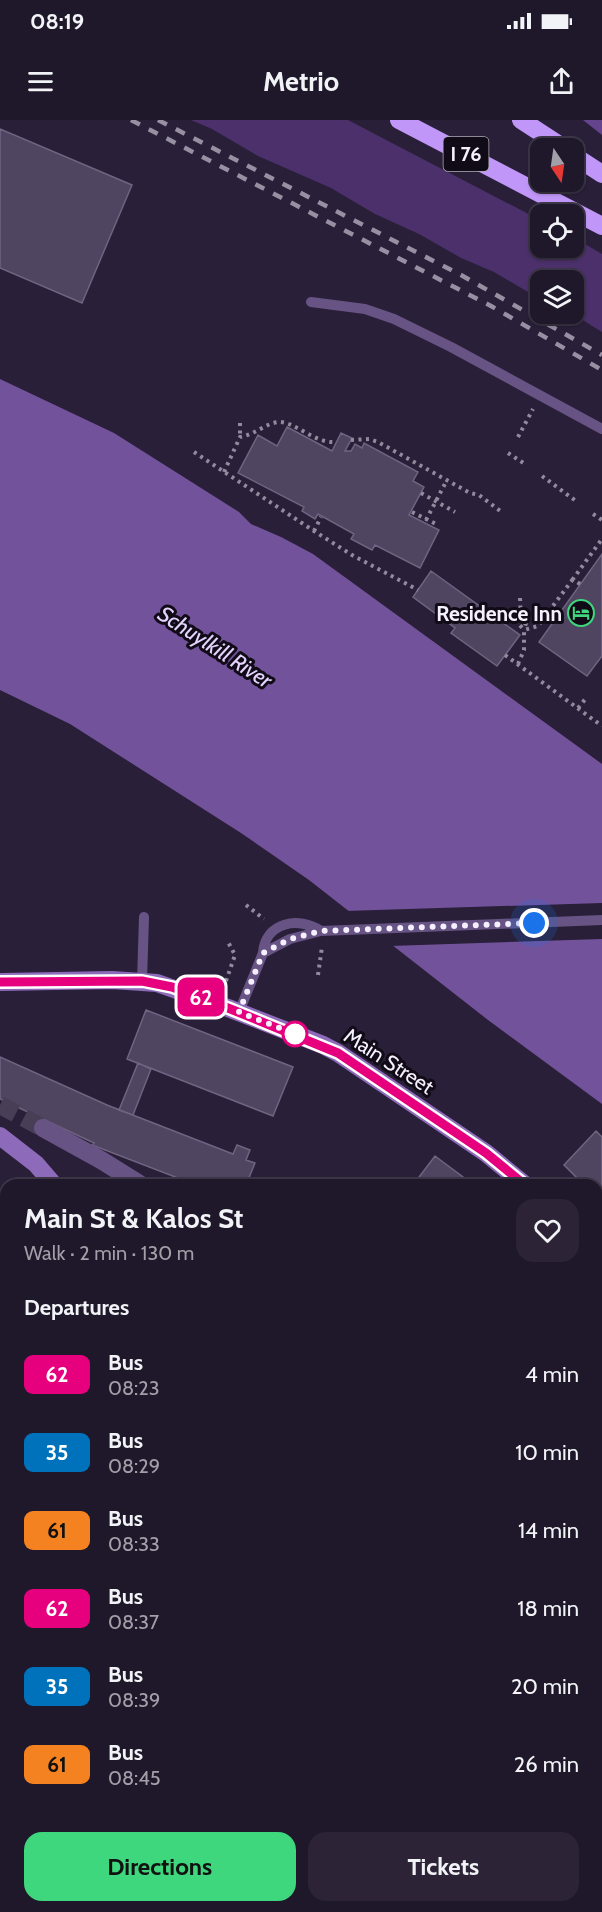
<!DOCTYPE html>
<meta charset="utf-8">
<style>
:root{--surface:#1f172a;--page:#2c2436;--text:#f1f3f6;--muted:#a19fa8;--line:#3c3647;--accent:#3ed77d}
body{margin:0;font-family:Cabin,sans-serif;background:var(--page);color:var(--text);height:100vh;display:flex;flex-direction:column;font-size:22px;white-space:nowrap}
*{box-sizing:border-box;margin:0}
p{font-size:20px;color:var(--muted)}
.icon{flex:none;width:33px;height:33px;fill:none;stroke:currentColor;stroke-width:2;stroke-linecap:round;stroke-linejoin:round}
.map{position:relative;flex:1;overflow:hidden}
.drawer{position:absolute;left:0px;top:1059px;width:603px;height:734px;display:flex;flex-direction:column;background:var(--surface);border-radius:18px 18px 0 0;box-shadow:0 2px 4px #0004,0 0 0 2px var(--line)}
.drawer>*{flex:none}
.badge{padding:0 12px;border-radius:9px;font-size:21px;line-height:39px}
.needle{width:39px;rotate:167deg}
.tools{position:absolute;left:530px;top:18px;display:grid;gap:12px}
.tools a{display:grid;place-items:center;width:54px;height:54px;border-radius:12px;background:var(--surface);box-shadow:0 2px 4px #0004,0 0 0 2px var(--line);font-size:30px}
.you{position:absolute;width:30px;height:30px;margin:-15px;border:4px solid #fff;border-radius:50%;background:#1a73e8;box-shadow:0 0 0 9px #1a73e833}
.map>.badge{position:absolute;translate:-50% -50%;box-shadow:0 0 0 3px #fff}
h2{padding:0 24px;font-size:22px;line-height:54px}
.round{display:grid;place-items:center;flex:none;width:63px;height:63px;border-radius:18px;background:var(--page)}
.overview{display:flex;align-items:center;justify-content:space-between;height:102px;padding:0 24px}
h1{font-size:28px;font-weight:700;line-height:45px}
.cta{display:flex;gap:12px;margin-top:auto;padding:12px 24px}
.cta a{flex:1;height:69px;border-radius:18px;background:var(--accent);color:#111;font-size:24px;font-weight:700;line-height:69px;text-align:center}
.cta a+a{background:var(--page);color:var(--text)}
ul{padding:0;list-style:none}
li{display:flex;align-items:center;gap:18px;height:78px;padding:0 24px}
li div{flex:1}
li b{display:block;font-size:22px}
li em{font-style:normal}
li .badge{min-width:66px;font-weight:700;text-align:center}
.status{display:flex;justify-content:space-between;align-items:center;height:42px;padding:0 30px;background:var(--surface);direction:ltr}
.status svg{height:16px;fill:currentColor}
header{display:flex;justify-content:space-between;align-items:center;height:78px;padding:0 24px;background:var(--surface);font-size:27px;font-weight:700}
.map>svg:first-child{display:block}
.green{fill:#4b306b}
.forest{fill:#64448c}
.water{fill:#73529c;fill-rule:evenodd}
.pier{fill:#291f38}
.building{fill:#504561;stroke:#6f6481;stroke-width:1.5}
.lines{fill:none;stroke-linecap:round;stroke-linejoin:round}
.street-tunnel{stroke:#483e56;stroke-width:18;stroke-dasharray:18 9;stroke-linecap:butt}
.path{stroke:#928b9e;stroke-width:4;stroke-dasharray:3 4.5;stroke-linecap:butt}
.lane{stroke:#675384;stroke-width:10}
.street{stroke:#675384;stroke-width:18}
.secondary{stroke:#8d6bba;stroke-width:18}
.highway{stroke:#c097f8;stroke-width:18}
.rail{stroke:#9790a3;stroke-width:4.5;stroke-dasharray:10 10;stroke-linecap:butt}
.line-casing{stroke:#fff;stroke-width:14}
.line{stroke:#e6007e;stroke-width:9}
.walk{stroke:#f5f0fe;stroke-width:6;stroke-dasharray:0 10.8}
.stop-dot{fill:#fff;stroke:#e6007e;stroke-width:3}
.labels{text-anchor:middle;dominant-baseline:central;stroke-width:6;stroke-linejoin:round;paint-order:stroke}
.shield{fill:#100b16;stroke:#b0abb8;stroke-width:1.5}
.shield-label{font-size:20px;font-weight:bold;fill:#f5f0fe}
.poi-label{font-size:21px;font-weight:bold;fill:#f5f0fe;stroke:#100b16;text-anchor:end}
.street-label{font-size:21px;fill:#f5f0fe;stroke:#100b16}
.water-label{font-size:22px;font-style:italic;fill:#e4d4fe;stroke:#100b16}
</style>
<div class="status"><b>08:19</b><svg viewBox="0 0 49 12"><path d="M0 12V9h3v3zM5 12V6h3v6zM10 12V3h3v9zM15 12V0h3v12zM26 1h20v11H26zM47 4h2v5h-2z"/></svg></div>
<header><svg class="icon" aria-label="menu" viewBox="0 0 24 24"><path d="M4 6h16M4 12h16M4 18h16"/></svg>Metrio<svg class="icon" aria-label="share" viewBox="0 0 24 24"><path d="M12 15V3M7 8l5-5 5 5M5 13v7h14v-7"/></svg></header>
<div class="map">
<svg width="602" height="1792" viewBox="0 0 602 1792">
<rect width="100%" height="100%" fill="#291f38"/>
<path class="green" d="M191 0H348L540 100V128H573V117L602 134V212L573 194V160H540V179L494 152 461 138 419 114 375 94 331 68 258 36 212 9Z
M0 1324 6 1332V1452L0 1457Z"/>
<path class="forest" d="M583 0H602V15Z"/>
<path class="water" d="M0 259 114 313 239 392 251 404 281 417 313 434 602 644V984L488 900 309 760 241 713 70 604 0 570ZM526 786 564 814 560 819 522 791Z"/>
<path class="pier" d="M602 783V819L390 826 345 791Z"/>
<path class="building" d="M0 9 132 65 82 183 0 148Z
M287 307 332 331 341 313 352 318 345 331H351L355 324 362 328 364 323 418 352 413 361 424 367 409 395 439 410 420 448 375 425 372 430 351 419 354 414 318 394 315 399 302 391 304 387 238 353 258 315 277 326Z
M602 434V536L587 556 539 522Z
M431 451 520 515 497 546 451 513 455 508 413 477Z
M146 890 293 947 273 996 127 939Z
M0 937 107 985 233 1034 237 1025 250 1030 246 1040 255 1043 246 1065H196L92 1025 94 1023 0 979Z
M138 943 151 949 133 995 119 990Z
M596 1011 602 1017V1094L597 1090V1065H580L582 1063 564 1045Z
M435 1036 463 1057 462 1059 469 1065H413Z
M0 1105 6 1107V1155L0 1160Z
M6 1165V1196L0 1202V1173H2L0 1171Z
M6 1211V1237L1 1242 0 1217Z
M602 1230V1269L597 1263V1234Z
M6 1237V1255L2 1252 0 1245V1243Z
M5 1496H6V1512L0 1506Z
M0 1506 6 1512V1536L0 1529Z
M0 1535 6 1542V1568L0 1560Z
M0 1609H6V1632H0Z
M602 1616V1643L597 1638V1621Z
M597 1717 602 1722V1742L597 1747Z
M602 1742V1771L597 1763V1747Z
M4 1776H6V1786H79L78 1792H8L3 1791Z
M154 1786 187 1787 189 1790 209 1792H151Z
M194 1786H226L225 1788 227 1790 206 1792 207 1787Z
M306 1786H335L340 1792H311Z
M339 1786H352L346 1792Z
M419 1786H433L438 1792H417L415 1790Z
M433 1786H454L459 1792H438Z
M454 1786H467L471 1792H459Z
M475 1786H499L504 1792H480Z"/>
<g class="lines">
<path class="street-tunnel" d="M0 985 43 1008"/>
<path class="path" d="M240 303V317
M518 317 533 289
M351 320 369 319 378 322 470 373 479 375 503 393
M194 332 314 411 352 435 418 470
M508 333 525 344
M224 352 240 317C254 315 266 303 279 302 296 302 315 324 336 322
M542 356 576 381
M421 373 455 392
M412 392 436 404
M593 394 602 400
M426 400 447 360
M314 411 321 397
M580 464 573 459 602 419
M520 478 521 497 517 502 524 510
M521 497 526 503 524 509
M505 535 602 606
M518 544 524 530V510L538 506 573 459
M578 588 587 577
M246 785 264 799
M318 855 322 827
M226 861 235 835 228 822
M0 1425 6 1431"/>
<path class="lane" d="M311 182 365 189 394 199 451 227 602 309
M263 833 290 819 321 811 602 800
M142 861 144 797
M239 892 263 833C265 802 299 796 321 811"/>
<path class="street" d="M43 1008 101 1040 141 1065
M0 1293 6 1301
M597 1403 602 1407
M0 1475 6 1469
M597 1517 602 1523
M597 1588 602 1584
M275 1786 280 1792
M563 1786 568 1792
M380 1792 386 1786"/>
<path class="secondary" d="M0 862 112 860 157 863 228 888 323 925 338 933 486 1033 525 1065
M0 1016 36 1044 54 1065
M597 1134 602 1140
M129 1792V1786"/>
<path class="highway" d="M399 0 602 106
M521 0 564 28
M573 35 602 54"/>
<path class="rail" d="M131 0 491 186 602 250
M158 0 461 155 602 235
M0 1075 6 1077
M0 1089 6 1091
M597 1462 602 1467
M597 1481 602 1486"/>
</g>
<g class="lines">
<defs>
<path id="line" d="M0 862 142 861 172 867 228 888 338 933 486 1033 525 1065"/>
</defs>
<use href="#line" class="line-casing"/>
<use href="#line" class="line"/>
<path class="walk" d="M295 914 302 917 239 892 263 833 290 819 321 811 534 803"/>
</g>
<defs>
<symbol id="hotel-ring" viewBox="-11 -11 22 22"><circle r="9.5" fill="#100b16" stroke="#3ed77d" stroke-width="1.5"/><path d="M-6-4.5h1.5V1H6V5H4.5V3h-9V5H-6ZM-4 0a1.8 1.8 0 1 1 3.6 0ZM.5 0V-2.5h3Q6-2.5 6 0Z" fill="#3ed77d"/></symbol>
</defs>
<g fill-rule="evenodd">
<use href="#hotel-ring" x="566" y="478" width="30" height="30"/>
</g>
<circle class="stop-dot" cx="295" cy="914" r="12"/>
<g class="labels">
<rect class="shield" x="443.5" y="17" width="45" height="34" rx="4.5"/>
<g class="shield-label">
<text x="466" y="34">I 76</text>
</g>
<g class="poi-label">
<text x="562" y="493">Residence Inn</text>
</g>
<g class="street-label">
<text transform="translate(389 941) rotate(33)">Main Street</text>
</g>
<g class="water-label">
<text transform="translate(215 527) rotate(33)">Schuylkill River</text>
</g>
</g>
</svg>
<div class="tools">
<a><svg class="needle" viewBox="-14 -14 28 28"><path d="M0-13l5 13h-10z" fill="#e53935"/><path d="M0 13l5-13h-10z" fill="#a19fa8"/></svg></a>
<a><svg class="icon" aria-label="locate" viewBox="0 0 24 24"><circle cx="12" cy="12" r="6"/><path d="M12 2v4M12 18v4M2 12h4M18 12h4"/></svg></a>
<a><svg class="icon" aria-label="layers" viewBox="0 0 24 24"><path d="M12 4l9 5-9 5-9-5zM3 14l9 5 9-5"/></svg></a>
</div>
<div class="you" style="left:534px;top:803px"></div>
<b class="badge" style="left:201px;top:877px;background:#e6007e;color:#fff">62</b>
<section class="drawer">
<div class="overview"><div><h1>Main St &amp; Kalos St</h1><p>Walk · 2 min · 130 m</p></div><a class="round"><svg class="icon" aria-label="heart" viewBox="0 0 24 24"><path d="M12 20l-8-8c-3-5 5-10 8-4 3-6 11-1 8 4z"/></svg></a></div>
<h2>Departures</h2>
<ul>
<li><span class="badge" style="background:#e6007e;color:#fff">62</span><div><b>Bus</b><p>08:23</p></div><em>4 min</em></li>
<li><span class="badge" style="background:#0072bc;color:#fff">35</span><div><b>Bus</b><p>08:29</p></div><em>10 min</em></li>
<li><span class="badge" style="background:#f58220;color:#111">61</span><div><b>Bus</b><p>08:33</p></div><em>14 min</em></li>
<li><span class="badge" style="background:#e6007e;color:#fff">62</span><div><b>Bus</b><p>08:37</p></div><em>18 min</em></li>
<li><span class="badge" style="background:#0072bc;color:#fff">35</span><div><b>Bus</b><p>08:39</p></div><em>20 min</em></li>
<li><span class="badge" style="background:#f58220;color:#111">61</span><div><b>Bus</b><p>08:45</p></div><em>26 min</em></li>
</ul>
<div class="cta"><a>Directions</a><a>Tickets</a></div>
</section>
</div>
